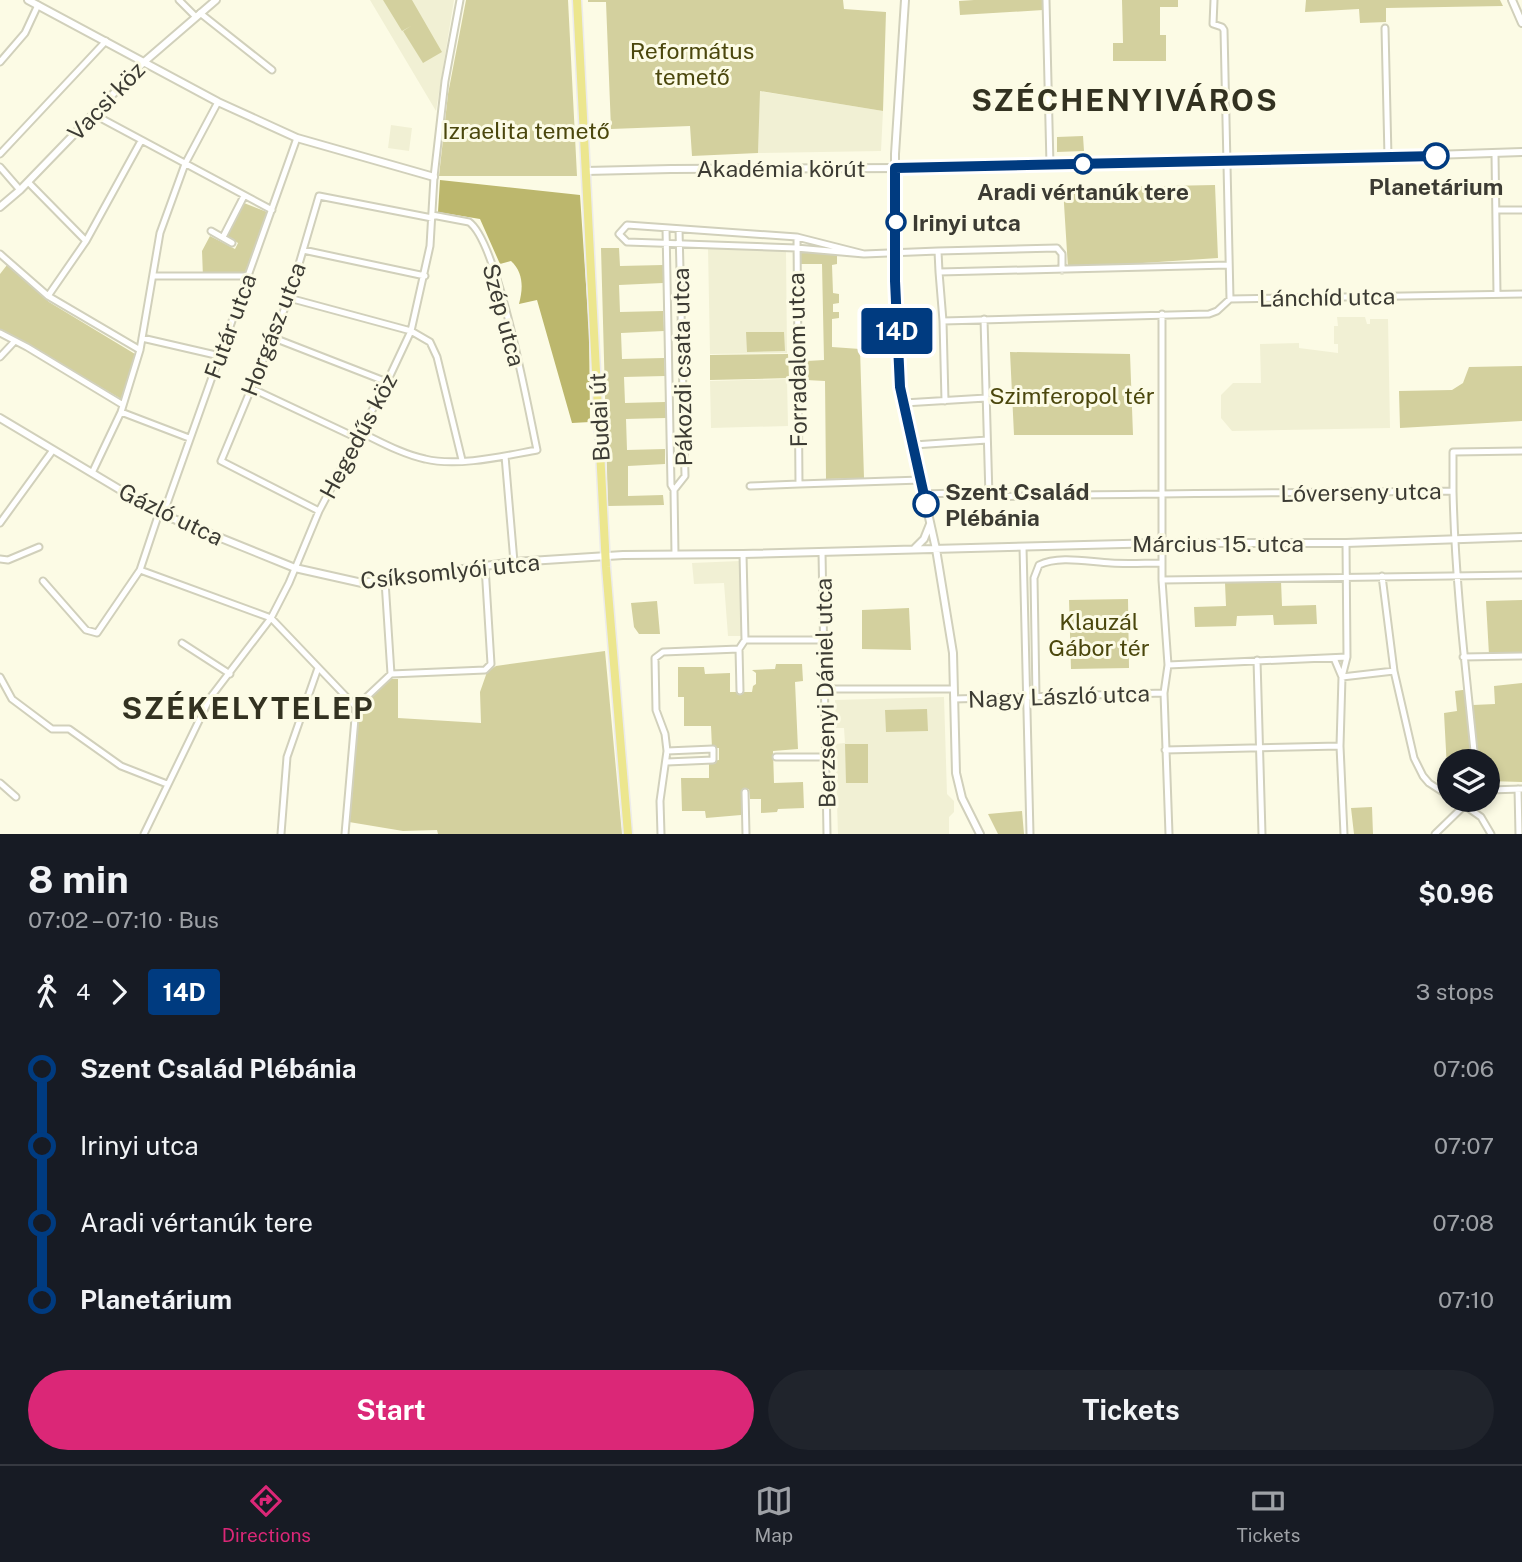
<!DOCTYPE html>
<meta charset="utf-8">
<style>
:root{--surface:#171b24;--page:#20242c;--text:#f1f3f6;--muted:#9ea1a6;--line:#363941;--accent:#db2777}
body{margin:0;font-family:"Public Sans",sans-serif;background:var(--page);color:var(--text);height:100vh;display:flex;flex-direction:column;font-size:26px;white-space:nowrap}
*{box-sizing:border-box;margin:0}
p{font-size:23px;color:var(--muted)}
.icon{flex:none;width:38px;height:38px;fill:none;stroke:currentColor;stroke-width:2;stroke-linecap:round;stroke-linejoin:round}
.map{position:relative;height:834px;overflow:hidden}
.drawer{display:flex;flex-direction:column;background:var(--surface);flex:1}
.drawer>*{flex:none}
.badge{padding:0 14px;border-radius:5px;font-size:24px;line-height:46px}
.tools{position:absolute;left:1437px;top:749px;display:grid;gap:14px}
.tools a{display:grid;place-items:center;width:63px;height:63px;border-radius:50%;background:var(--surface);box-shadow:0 4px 10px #0003;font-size:35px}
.map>.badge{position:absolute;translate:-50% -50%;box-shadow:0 0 0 4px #fff}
.legs{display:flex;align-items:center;gap:10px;height:77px;padding:0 28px;font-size:23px}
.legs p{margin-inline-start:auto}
.overview{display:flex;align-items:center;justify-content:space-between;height:119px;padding:0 28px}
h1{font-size:38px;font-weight:700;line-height:52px}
.primary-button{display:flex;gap:14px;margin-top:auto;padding:14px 28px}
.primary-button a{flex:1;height:80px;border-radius:42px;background:var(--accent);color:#fff;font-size:28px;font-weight:700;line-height:80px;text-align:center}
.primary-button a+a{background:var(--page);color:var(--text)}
ul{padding:0 28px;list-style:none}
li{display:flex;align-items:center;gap:24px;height:77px;font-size:26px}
li i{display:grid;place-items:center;width:10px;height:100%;margin:0 9px;background:currentColor}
li i::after{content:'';width:18px;height:18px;margin:-9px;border:5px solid;border-radius:50%;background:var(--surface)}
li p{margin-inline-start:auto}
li:first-child i{background:linear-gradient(#0000 50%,currentColor 0)}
li:last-child i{background:linear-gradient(currentColor 50%,#0000 0)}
.menu{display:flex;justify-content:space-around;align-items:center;height:98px;border-top:2px solid var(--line);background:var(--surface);font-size:19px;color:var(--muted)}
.menu a{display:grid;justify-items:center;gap:4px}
.menu .on{color:var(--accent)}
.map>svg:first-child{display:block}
.built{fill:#f1f0d4}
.green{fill:#d3d09e}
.forest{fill:#bcb76d}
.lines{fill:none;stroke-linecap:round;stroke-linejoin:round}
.minor-casing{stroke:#d1d0bb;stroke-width:9}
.tertiary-casing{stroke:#d1d0bb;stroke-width:10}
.primary-casing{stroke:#ecebeb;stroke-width:11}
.minor{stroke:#fff;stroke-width:5}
.tertiary{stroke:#fff;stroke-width:6}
.primary{stroke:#ece68e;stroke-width:8}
.line-1-casing{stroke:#fff;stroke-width:16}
.line-1{stroke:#003b80;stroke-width:10}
.stop-1-dot{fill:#fff;stroke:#003b80;stroke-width:3.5}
.labels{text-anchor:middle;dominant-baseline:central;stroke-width:6;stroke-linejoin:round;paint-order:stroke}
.park-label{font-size:23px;fill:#4b470d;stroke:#fcfbe5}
.street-label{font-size:23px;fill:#3c3b33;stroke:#fcfbe5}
.stop-label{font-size:23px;font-weight:bold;fill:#3c3b33;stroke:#fcfbe5}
.district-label{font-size:30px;font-weight:bold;letter-spacing:2px;fill:#333221;stroke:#fcfbe5}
</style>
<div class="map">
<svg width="1522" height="834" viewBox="0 0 1522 834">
<rect width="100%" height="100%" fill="#fcfbe5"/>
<path class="built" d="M370 0H454L436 111Z
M759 91 883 111 881 151 758 153Z
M391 125 412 128 409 151 388 148Z
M708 247 786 251 787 353 710 354Z
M1337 317H1365L1367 324H1370V319H1388L1390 428 1232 431 1221 418V395L1233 383H1261L1260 344 1299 343V348L1338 353V344H1334V326H1338Z
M787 379 788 426 711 428 710 381Z
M740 561 743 636H728L724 583 694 584 692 563Z
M944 697 947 794 954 801V812L949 817V834H838L835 744 845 743 844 728H836L835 700Z"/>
<path class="green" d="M383 0H412L442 52 423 63 403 31 411 26 402 31Z
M466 0H568L577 176H439L448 94Z
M588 0H843L844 9 886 12 883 111 760 91 758 153 692 156 690 126 611 129 606 2H588Z
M974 0H1043V10L960 15 959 1Z
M1122 0H1178V7H1160V35H1166V61H1113V43H1123Z
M1306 0H1500L1503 6 1386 8V22L1360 23 1359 9 1305 12Z
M1083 136 1084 151 1057 152V137Z
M1215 185 1218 258 1068 268 1063 188Z
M244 203 267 212 244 276 203 277 202 251 210 236 235 249 238 243 227 236Z
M601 248H619L620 266 663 265V283L619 285 620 312 663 311 664 331 621 333 622 359 664 358 665 376 624 377 625 403 665 402 666 418 626 419 627 450 665 449V464L628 466V496L663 495 664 505 608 506Z
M799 251 837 254V264L832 265 833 293 839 294V303L833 304V312H839V318L832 319V347L860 349 864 478 826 479 825 381 806 380 807 361 824 360 822 264H799Z
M7 265 49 302 135 354 123 400 23 342 0 333V274Z
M746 332H784L785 351 747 352Z
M1010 352 1130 354 1133 435H1014Z
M788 354 789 378 710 380V355Z
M1522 366V421L1400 428 1399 391 1452 390 1463 383 1469 367Z
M1281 581 1282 606 1316 605 1317 624 1274 625 1273 615 1237 616 1236 626 1195 627 1194 607 1226 606 1225 583Z
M1128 599 1129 668 1071 669 1069 600Z
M1522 600V654L1489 655 1486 601Z
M657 601 660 634H639L634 627 631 603Z
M909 608 911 650 862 649V610Z
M605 651 622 834H438L437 830 403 831 349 822 359 708 390 679H398V718L481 723 480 692 487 672 496 666Z
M776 664H802L803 681 795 682 798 749 773 751 774 783 803 782 804 808 778 809 777 812 761 813V799H750L749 789 741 792V815L706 818 705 811H682L681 778H709V761L719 760V748H712L711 726H684V697H678V667H704L705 674 730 673V692H752L753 686 756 684V673L752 670 775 669Z
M1522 683V782L1488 781V761H1449L1447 769 1444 713 1457 711 1455 691 1470 689 1473 705 1495 704 1494 686Z
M927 709 928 731 886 732 885 710Z
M845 744H868V783H846Z
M1372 807 1373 834H1354L1351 808Z
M1022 811 1024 834H998L988 814Z"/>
<path class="forest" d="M440 180 580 195 589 330 590 422 572 423 537 300 519 304C523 289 524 273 511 261L500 264 480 219 438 212Z"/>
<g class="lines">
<defs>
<path id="minor" d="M179 0 195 16
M1046 0 1050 165
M1214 0 1213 24 1222 27 1224 30 1230 299
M200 13 272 70
M1385 28 1388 157
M0 62 25 33 38 5
M93 114 272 210
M0 154 106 41
M1495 154 1497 294
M0 167 20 190
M28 182 86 241
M1496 210H1522
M666 228 671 485 674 490 675 554
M211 231 232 243
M223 237 244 196
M797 237 799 484 921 480
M303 250 425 276
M938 251 1057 248 1062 254V270
M0 254 48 296 140 350
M864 254 797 237 627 225 619 234 627 242 796 248 864 254 938 251 939 272 1229 265
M939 272 943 321 945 401
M153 276H248
M48 296 86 241 141 141
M289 298 411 331 430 342 437 357 462 460
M1162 314V580L1168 665 1164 693 1169 834
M984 319 989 497C1144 493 1298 493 1453 491V452L1522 451
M943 321 1209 314 1217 311 1230 299 1522 294
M0 333 27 347 123 405
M142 338 220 356
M274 338 387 382
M0 357 14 342
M251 388 357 438
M904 403 986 398
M121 412 189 438
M360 432C381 442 402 454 425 459 458 467 504 456 537 450 528 408 498 242 469 222L432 215
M914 445 987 440
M505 456 514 562
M92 473 121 412 140 350 160 233 185 164 218 102
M750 486 799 484
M674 490 685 476 679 229
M1453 491C1455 582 1466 671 1475 761
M924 494 989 492
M319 511 221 461 289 298 319 196 432 218
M163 515 297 138
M0 523 53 450
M1023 547 1030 834
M822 552 827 834
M743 554 745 640
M0 559 8 560 39 547
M140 570 271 618 356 707
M1382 576 1394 671 1414 758 1423 776 1429 783 1449 796
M1162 580 1522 575
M43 581 86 630 97 633 140 570 159 513
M385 581 391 674
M182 643 230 674
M739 649 740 691
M1463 657 1522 656
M1334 658 1342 677 1394 671
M1257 660 1262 834
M1168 665 1347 657
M0 677 12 699 52 729H69L121 766 167 784
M824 689H953
M1036 697 1034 578 1039 565C1059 555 1089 562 1111 563 1128 564 1145 563 1162 563
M954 699 1164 693
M356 707 391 674 485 670 491 664 485 566
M1165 750 1340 746
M667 751 713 749V760L667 762
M776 757H827
M0 783 16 797
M1518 789 1519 834
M1488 790 1522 789
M745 792 746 834
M1457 800 1481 817 1491 834
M144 834 210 698 271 618 289 583 319 511 387 382 411 331 430 246 434 177 445 81 460 0
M281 834 287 757 318 668
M345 834 356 707
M661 834 660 801 667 751 665 734 656 710 655 658 663 652 739 649 745 640H824
M1344 834 1340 746 1342 677 1347 657 1346 543
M1435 834 1470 800"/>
<path id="tertiary" d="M28 0 218 102 297 138 434 177
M905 0 895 154V281L900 387 936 549 953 653 956 773 962 798 980 834
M1512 0 1522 23
M586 171 671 169 912 168 1227 162 1522 152
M0 207 20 190 144 62 216 0
M0 418 159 513 295 568 362 583 514 562 623 555 743 554 1162 543H1346L1522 537
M914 549 924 539 930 524"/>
<path id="primary" d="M577 0 606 567 628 834"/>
</defs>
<use href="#minor" class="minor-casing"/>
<use href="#tertiary" class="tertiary-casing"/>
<use href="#primary" class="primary-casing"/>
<use href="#minor" class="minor"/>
<use href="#tertiary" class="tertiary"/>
<use href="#primary" class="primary"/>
</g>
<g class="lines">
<defs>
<path id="line-1" d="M926 504 900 387 895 281V168L1436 156"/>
</defs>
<use href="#line-1" class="line-1-casing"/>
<use href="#line-1" class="line-1"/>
</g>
<g class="stop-1-dot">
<circle cx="1436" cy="156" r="12"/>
<circle cx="1083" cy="164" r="9"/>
<circle cx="896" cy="222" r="9"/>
<circle cx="926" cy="504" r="12"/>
</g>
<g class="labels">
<g class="park-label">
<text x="692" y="50">Református<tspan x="692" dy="26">temető</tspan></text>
<text x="526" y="130">Izraelita temető</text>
<text x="1072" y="395">Szimferopol tér</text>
<text x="1099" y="621">Klauzál<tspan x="1099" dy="26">Gábor tér</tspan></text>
</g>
<g class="street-label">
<text transform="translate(106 101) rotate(-46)">Vacsi köz</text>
<text x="781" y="168">Akadémia körút</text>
<text transform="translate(1327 297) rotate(-1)">Lánchíd utca</text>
<text transform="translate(504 315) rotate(75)">Szép utca</text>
<text transform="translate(230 326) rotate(-70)">Futár utca</text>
<text transform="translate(273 329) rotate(-69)">Horgász utca</text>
<text transform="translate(797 360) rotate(-91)">Forradalom utca</text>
<text transform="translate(682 367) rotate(-91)">Pákozdi csata utca</text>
<text transform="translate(599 417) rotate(-93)">Budai út</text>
<text transform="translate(358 436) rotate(-62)">Hegedűs köz</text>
<text transform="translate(1361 492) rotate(-1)">Lóverseny utca</text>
<text transform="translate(171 514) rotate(26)">Gázló utca</text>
<text x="1218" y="543">Március 15. utca</text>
<text transform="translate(450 571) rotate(-6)">Csíksomlyói utca</text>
<text transform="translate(825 693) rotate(-91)">Berzsenyi Dániel utca</text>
<text transform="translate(1059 696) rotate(-2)">Nagy László utca</text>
</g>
<g class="stop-label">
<text x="1436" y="186">Planetárium</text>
<text x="1083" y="191">Aradi vértanúk tere</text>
<text x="912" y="222" text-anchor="start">Irinyi utca</text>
<text x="945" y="491" text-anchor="start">Szent Család<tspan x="945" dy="26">Plébánia</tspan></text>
</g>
<g class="district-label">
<text x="1125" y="100">SZÉCHENYIVÁROS</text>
<text x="248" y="708">SZÉKELYTELEP</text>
</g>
</g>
</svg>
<div class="tools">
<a><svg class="icon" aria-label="layers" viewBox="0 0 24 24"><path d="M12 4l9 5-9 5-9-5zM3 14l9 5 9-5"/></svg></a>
</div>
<b class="badge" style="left:897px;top:331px;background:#003b80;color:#fff">14D</b>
</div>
<section class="drawer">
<div class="overview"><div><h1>8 min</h1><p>07:02 – 07:10 · Bus</p></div><b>$0.96</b></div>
<div class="legs"><svg class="icon" aria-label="walk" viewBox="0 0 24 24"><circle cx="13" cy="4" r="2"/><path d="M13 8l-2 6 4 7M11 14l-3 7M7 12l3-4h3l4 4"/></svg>4<svg class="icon" aria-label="forward" viewBox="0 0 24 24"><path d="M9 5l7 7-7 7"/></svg><b class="badge" style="background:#003b80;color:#fff">14D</b><p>3 stops</p></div>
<ul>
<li><i style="color:#003b80"></i><b>Szent Család Plébánia</b><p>07:06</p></li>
<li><i style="color:#003b80"></i><span>Irinyi utca</span><p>07:07</p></li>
<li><i style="color:#003b80"></i><span>Aradi vértanúk tere</span><p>07:08</p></li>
<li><i style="color:#003b80"></i><b>Planetárium</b><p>07:10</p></li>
</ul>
<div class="primary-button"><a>Start</a><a>Tickets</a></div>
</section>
<nav class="menu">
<a class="on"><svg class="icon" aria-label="directions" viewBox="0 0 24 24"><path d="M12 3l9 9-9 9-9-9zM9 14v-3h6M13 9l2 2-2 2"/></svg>Directions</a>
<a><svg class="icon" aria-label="map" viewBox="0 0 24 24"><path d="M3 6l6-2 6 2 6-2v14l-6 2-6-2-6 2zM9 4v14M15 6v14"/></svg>Map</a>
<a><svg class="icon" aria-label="tickets" viewBox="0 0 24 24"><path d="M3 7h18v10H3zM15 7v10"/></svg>Tickets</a>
</nav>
